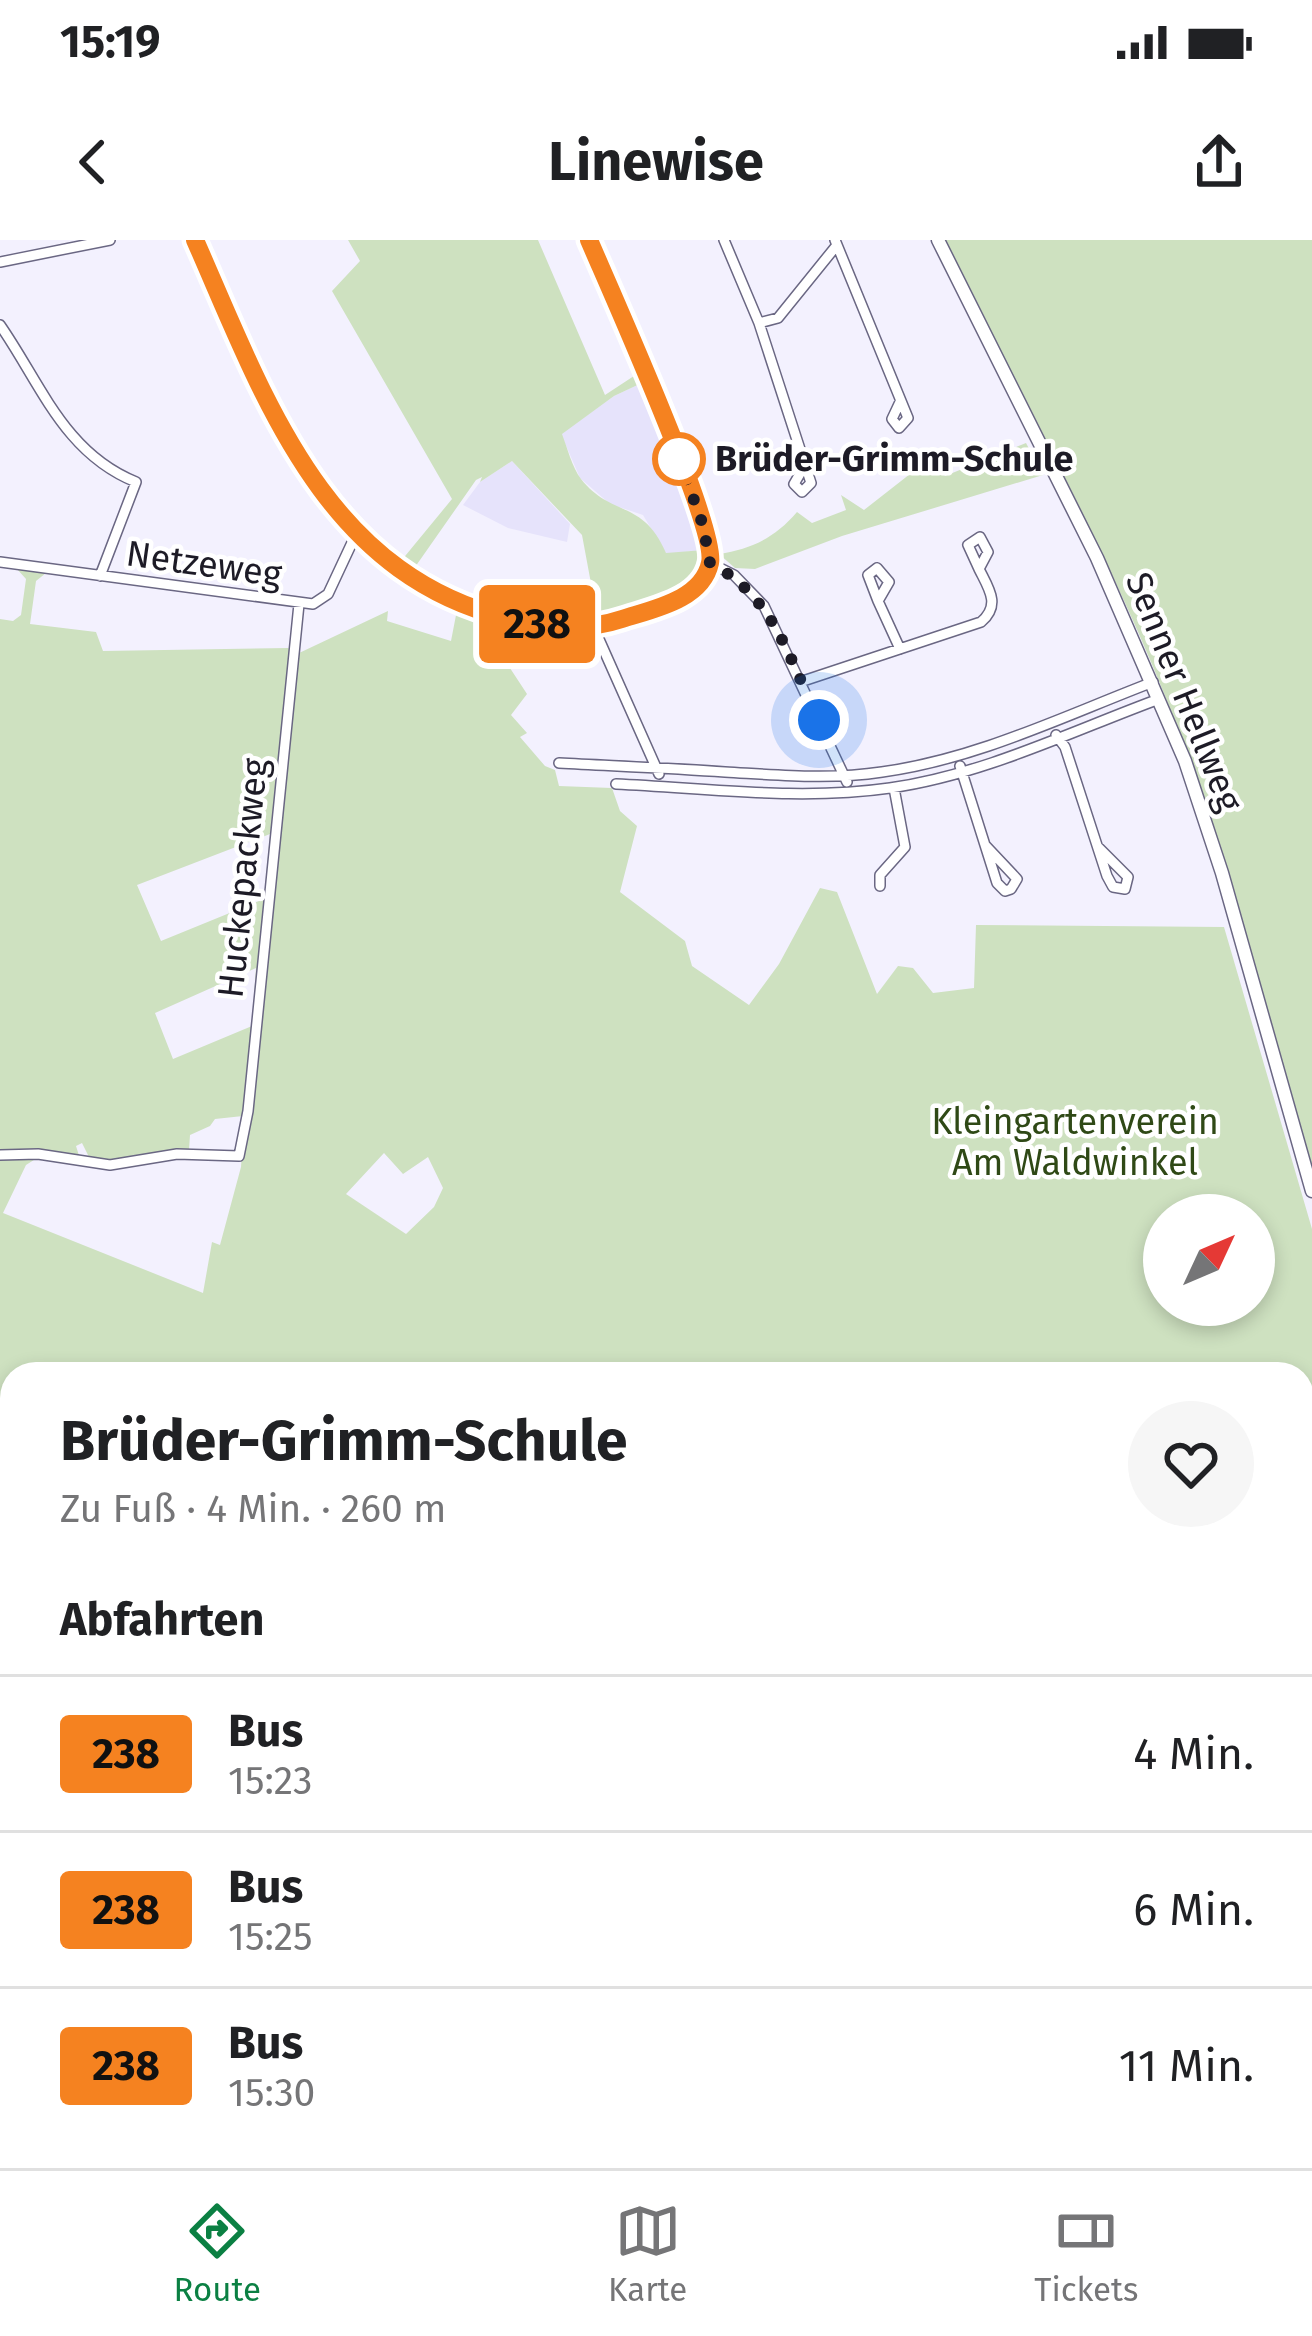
<!DOCTYPE html>
<html lang="de">
<meta charset="utf-8">
<style>
:root{--surface:#fff;--page:#f6f6f6;--text:#202124;--muted:#757577;--line:#e0e0e0;--accent:#0b8043}
body{margin:0;font-family:"Fira Sans",sans-serif;background:var(--page);color:var(--text);height:100vh;display:flex;flex-direction:column;font-size:45px;white-space:nowrap}
*{box-sizing:border-box;margin:0}
p{font-size:39px;color:var(--muted)}
.icon{flex:none;width:66px;height:66px;fill:none;stroke:currentColor;stroke-width:2;stroke-linecap:round;stroke-linejoin:round}
.map{position:relative;flex:1;overflow:hidden}
.sheet{position:absolute;left:0px;top:1122px;width:1314px;height:807px;display:flex;flex-direction:column;background:var(--surface);border-radius:36px 36px 0 0;box-shadow:0 6px 18px #0003}
.sheet>*{flex:none}
.badge{padding:0 24px;border-radius:9px;font-size:42px;line-height:78px}
.needle{width:78px;rotate:46deg}
.tools{position:absolute;left:1143px;top:954px;display:grid;gap:24px}
.tools a{display:grid;place-items:center;width:132px;height:132px;border-radius:50%;background:var(--surface);box-shadow:0 6px 18px #0003;font-size:60px}
.you{position:absolute;width:60px;height:60px;margin:-30px;border:9px solid #fff;border-radius:50%;background:#1a73e8;box-shadow:0 0 0 18px #1a73e833}
.map>.badge{position:absolute;translate:-50% -50%;box-shadow:0 0 0 6px #fff}
h2{padding:0 60px;font-size:45px;line-height:108px}
.round{display:grid;place-items:center;flex:none;width:126px;height:126px;border-radius:63px;background:var(--page)}
.head{display:flex;align-items:center;justify-content:space-between;height:204px;padding:0 60px}
h1{font-size:57px;font-weight:700;line-height:90px}
ul{padding:0;list-style:none}
li{display:flex;align-items:center;gap:36px;height:156px;padding:0 60px;border-top:3px solid var(--line)}
li div{flex:1}
li b{display:block;font-size:45px}
li em{font-style:normal}
li .badge{min-width:132px;font-weight:700;text-align:center}
.status{display:flex;justify-content:space-between;align-items:center;height:84px;padding:0 60px;background:var(--surface);direction:ltr}
.status svg{height:33px;fill:currentColor}
header{display:flex;justify-content:space-between;align-items:center;height:156px;padding:0 60px;background:var(--surface);font-size:54px;font-weight:700}
.tab-bar{display:flex;justify-content:space-around;align-items:center;height:168px;border-top:3px solid var(--line);background:var(--surface);font-size:33px;color:var(--muted)}
.tab-bar a{display:grid;justify-items:center;gap:6px}
.tab-bar .selected{color:var(--accent)}
.map>svg:first-child{display:block}
.built{fill:#e6e3fb}
.green{fill:#cee1c0;fill-rule:evenodd}
.lines{fill:none;stroke-linecap:round;stroke-linejoin:round}
.street-casing{stroke:#6a6783;stroke-width:12}
.secondary-casing{stroke:#6a6783;stroke-width:15}
.street{stroke:#fff;stroke-width:9}
.secondary{stroke:#fff;stroke-width:12}
.line-casing{stroke:#fff;stroke-width:27}
.line{stroke:#f58220;stroke-width:18}
.walk{stroke:#1d1b26;stroke-width:12;stroke-dasharray:0 21.6}
.stop-dot{fill:#fff;stroke:#f58220;stroke-width:6}
.labels{text-anchor:middle;dominant-baseline:central;stroke-width:9;stroke-linejoin:round;paint-order:stroke}
.stop-label{font-size:36px;font-weight:bold;fill:#1d1b26;stroke:#fff;text-anchor:start}
.street-label{font-size:36px;fill:#1d1b26;stroke:#fff}
.park-label{font-size:36px;fill:#2f4916;stroke:#fff}
</style>
<div class="status"><b>15:19</b><svg viewBox="0 0 49 12"><path d="M0 12V9h3v3zM5 12V6h3v6zM10 12V3h3v9zM15 12V0h3v12zM26 1h20v11H26zM47 4h2v5h-2z"/></svg></div>
<header><svg class="icon" aria-label="back" viewBox="0 0 24 24"><path d="M15 5l-7 7 7 7"/></svg>Linewise<svg class="icon" aria-label="share" viewBox="0 0 24 24"><path d="M12 15V3M7 8l5-5 5 5M5 13v7h14v-7"/></svg></header>
<div class="map">
<svg width="1312" height="1928" viewBox="0 0 1312 1928">
<rect width="100%" height="100%" fill="#f3f1fe"/>
<path class="built" d="M644 142 688 261 704 310 666 314 643 275 610 264 580 238 561 194 614 156Z
M512 221 570 284 567 302 508 288 463 265 480 242Z"/>
<path class="green" d="M348 0H538L605 155 640 132 644 142 614 156 562 194C567 207 572 227 581 239 612 278 643 259 666 313L704 310C703 360 638 370 598 381L582 295 512 221 480 242 482 237 476 240 413 330 401 321 452 259 332 51 360 21Z
M943 0H1312V929C1272 792 1238 654 1189 519 1125 340 1028 170 943 0Z
M1026 203 1043 235 842 296 755 329 735 328 719 314C750 309 774 299 797 272L812 283 846 270 841 255 864 270 910 234 928 212 945 236Z
M17 329 46 333 36 341 30 384 96 392 103 411 288 408 297 414 388 371 387 381 451 401 457 370 477 378 527 454 511 475 527 493 520 497 545 526 555 530 559 546 612 548 620 571 637 586 620 652 685 701 692 726 749 765 779 724 820 648 837 652 877 754 898 726 913 728 933 753 974 748 976 685 1224 687 1312 989V1536L1302 1542V1134H12V1917H691L673 1928H0V379L13 381 21 375 26 339ZM270 594 264 659 161 701 137 645ZM256 728 252 786 173 819 155 773ZM247 835 241 927 220 1005 212 1002 203 1053 3 973 26 925 37 918 82 925 76 906 82 903 90 919 111 922 189 910 190 895 210 886 215 879 243 876ZM384 913 403 934 428 917 443 948 434 967 406 994 346 954ZM1164 975H1254V1065H1164Z
M1312 1544V1928H688L706 1917H1302V1551Z"/>
<g class="lines">
<defs>
<path id="street" d="M195 0C264 154 321 332 506 377 546 387 583 392 622 379 653 369 702 360 710 323 718 290 609 46 589 0
M724 0 759 83 811 243 802 252 794 244 805 225
M835 0 908 178 899 188 892 179 900 162
M0 22 110 0
M759 83 778 78 837 5
M0 85C41 144 64 213 136 242L100 336
M0 322 313 364 328 354 357 292
M710 323 734 335 764 366 847 542
M878 361 868 335 877 328 889 342 878 361 900 409
M594 388 659 534
M800 442 981 382C1001 365 989 349 979 329L988 312 980 297 968 305 979 329
M1056 495 1065 507 1107 636 1113 647 1125 649 1128 637 1098 607
M559 523C615 526 670 528 725 532 778 535 830 540 882 532 977 519 1064 476 1153 442
M960 526 997 643 1005 651 1011 649 1017 639 986 606
M616 544C707 548 799 561 890 548 983 535 1072 491 1159 459
M880 646V635L905 607 894 548
M0 915 38 914 110 925 177 914 239 916 248 871 299 364
M1302 1548 1312 1542
M685 1928 703 1917"/>
<path id="secondary" d="M938 0 1097 318 1185 521 1222 633 1312 951"/>
</defs>
<use href="#street" class="street-casing"/>
<use href="#secondary" class="secondary-casing"/>
<use href="#street" class="street"/>
<use href="#secondary" class="secondary"/>
</g>
<g class="lines">
<defs>
<path id="line" d="M195 0C263 154 322 332 506 378 546 387 583 392 622 379 653 369 702 360 710 323 718 289 609 47 589 0"/>
</defs>
<use href="#line" class="line-casing"/>
<use href="#line" class="line"/>
<path class="walk" d="M679 219 703 285 710 323C775 357 788 418 819 480"/>
</g>
<circle class="stop-dot" cx="679" cy="219" r="24"/>
<g class="labels">
<g class="stop-label">
<text x="715" y="219">Brüder-Grimm-Schule</text>
</g>
<g class="street-label">
<text transform="translate(204 324) rotate(8)">Netzeweg</text>
<text transform="translate(1184 452) rotate(68)">Senner Hellweg</text>
<text transform="translate(243 638) rotate(-84)">Huckepackweg</text>
</g>
<g class="park-label">
<text x="1075" y="882">Kleingartenverein<tspan x="1075" dy="41">Am Waldwinkel</tspan></text>
</g>
</g>
</svg>
<div class="tools">
<a><svg class="needle" viewBox="-14 -14 28 28"><path d="M0-13l5 13h-10z" fill="#e53935"/><path d="M0 13l5-13h-10z" fill="#757577"/></svg></a>
</div>
<div class="you" style="left:819px;top:480px"></div>
<b class="badge" style="left:537px;top:384px;background:#f58220;color:#111">238</b>
<section class="sheet">
<div class="head"><div><h1>Brüder-Grimm-Schule</h1><p>Zu Fuß · 4 Min. · 260 m</p></div><a class="round"><svg class="icon" aria-label="heart" viewBox="0 0 24 24"><path d="M12 20l-8-8c-3-5 5-10 8-4 3-6 11-1 8 4z"/></svg></a></div>
<h2>Abfahrten</h2>
<ul>
<li><span class="badge" style="background:#f58220;color:#111">238</span><div><b>Bus</b><p>15:23</p></div><em>4 Min.</em></li>
<li><span class="badge" style="background:#f58220;color:#111">238</span><div><b>Bus</b><p>15:25</p></div><em>6 Min.</em></li>
<li><span class="badge" style="background:#f58220;color:#111">238</span><div><b>Bus</b><p>15:30</p></div><em>11 Min.</em></li>
</ul>
</section>
</div>
<nav class="tab-bar">
<a class="selected"><svg class="icon" aria-label="directions" viewBox="0 0 24 24"><path d="M12 3l9 9-9 9-9-9zM9 14v-3h6M13 9l2 2-2 2"/></svg>Route</a>
<a><svg class="icon" aria-label="map" viewBox="0 0 24 24"><path d="M3 6l6-2 6 2 6-2v14l-6 2-6-2-6 2zM9 4v14M15 6v14"/></svg>Karte</a>
<a><svg class="icon" aria-label="tickets" viewBox="0 0 24 24"><path d="M3 7h18v10H3zM15 7v10"/></svg>Tickets</a>
</nav>
